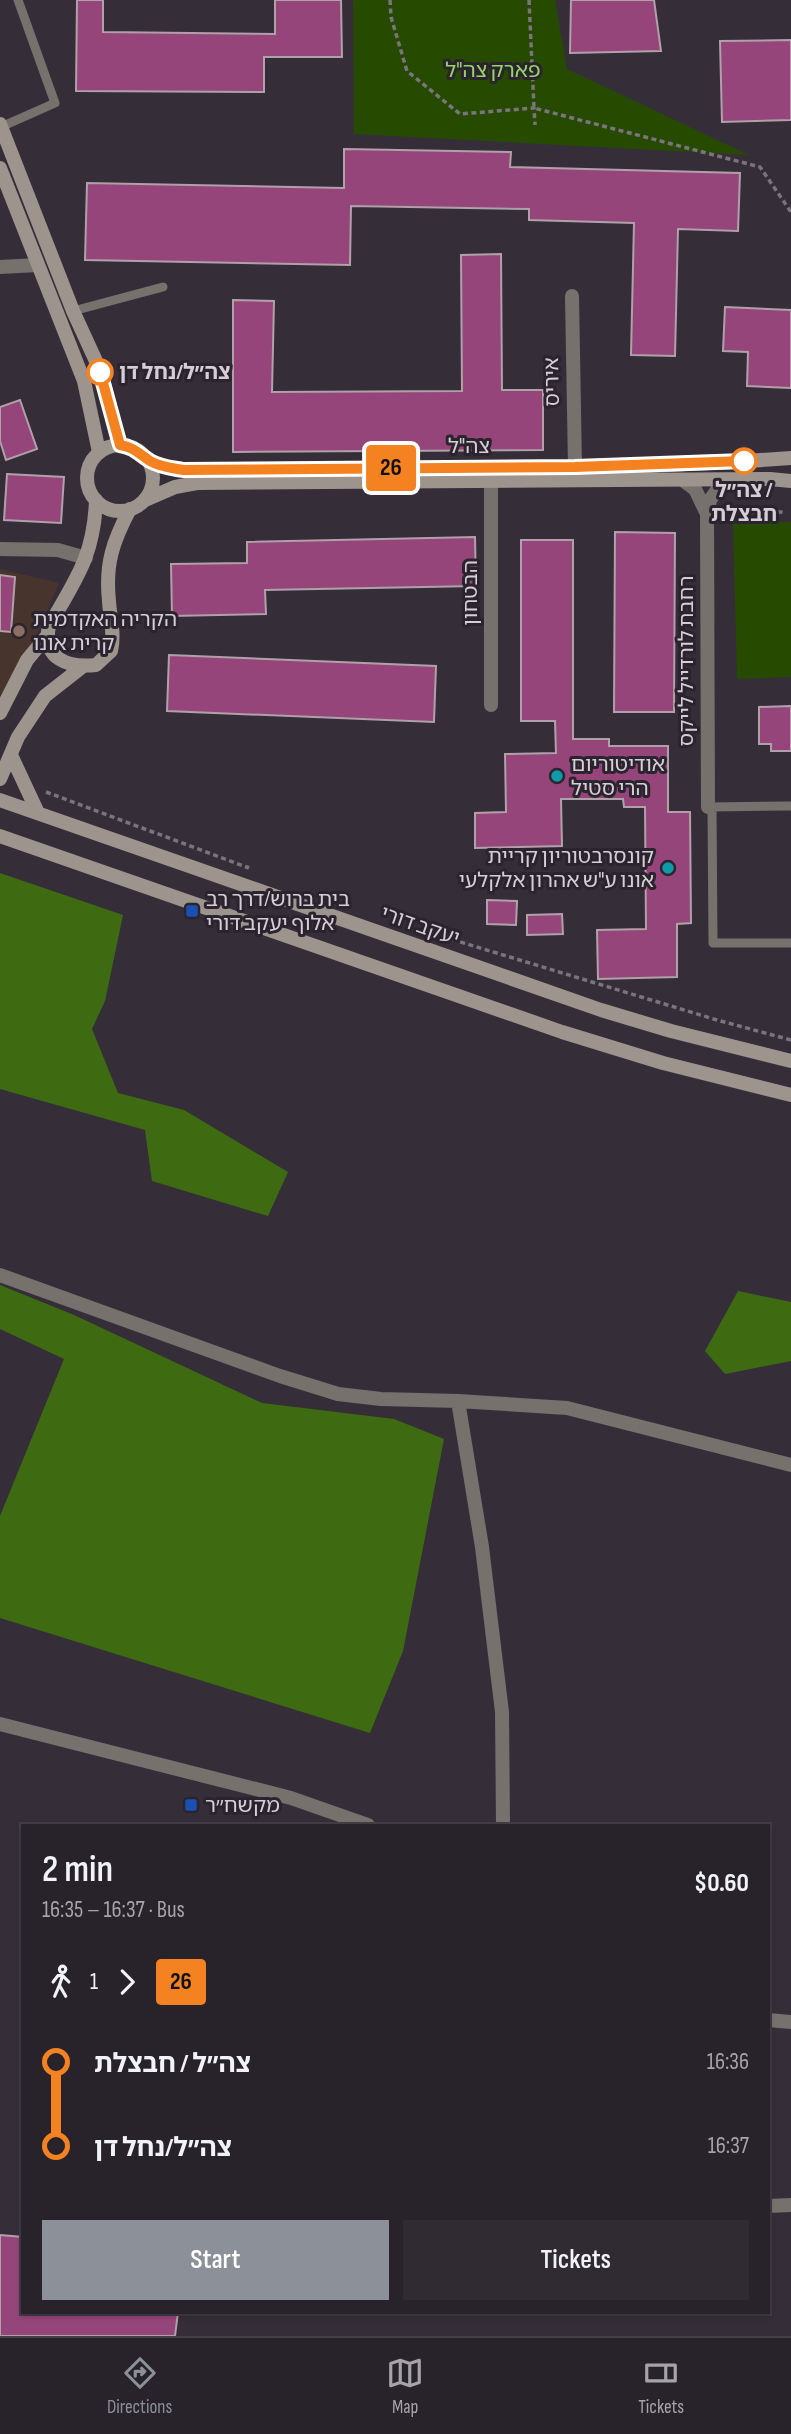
<!DOCTYPE html>
<meta charset="utf-8">
<style>
:root{--surface:#28222b;--page:#302a33;--text:#f1f3f6;--muted:#a5a4a9;--line:#443f47;--accent:#8c9099}
body{margin:0;font-family:"Sofia Sans Condensed","Noto Sans Hebrew",sans-serif;background:var(--page);color:var(--text);height:100vh;display:flex;flex-direction:column;font-size:26px;white-space:nowrap}
*{box-sizing:border-box;margin:0}
p{font-size:23px;color:var(--muted)}
.icon{flex:none;width:38px;height:38px;fill:none;stroke:currentColor;stroke-width:2;stroke-linecap:round;stroke-linejoin:round}
.map{position:relative;flex:1;overflow:hidden}
.drawer{position:absolute;left:21px;top:1824px;width:749px;height:490px;display:flex;flex-direction:column;background:var(--surface);border-radius:0px;box-shadow:0 2px 5px #0004,0 0 0 2px var(--line)}
.drawer>*{flex:none}
.badge{padding:0 14px;border-radius:5px;font-size:24px;line-height:46px}
.map>.badge{position:absolute;translate:-50% -50%;box-shadow:0 0 0 4px #fff}
.legs{display:flex;align-items:center;gap:10px;height:77px;padding:0 21px;font-size:23px}
.legs p{margin-inline-start:auto}
.summary{display:flex;align-items:center;justify-content:space-between;height:119px;padding:0 21px}
h1{font-size:38px;font-weight:600;line-height:52px}
.action{display:flex;gap:14px;margin-top:auto;padding:14px 21px}
.action a{flex:1;height:80px;border-radius:0px;background:var(--accent);color:#fff;font-size:28px;font-weight:600;line-height:80px;text-align:center}
.action a+a{background:var(--page);color:var(--text)}
ul{padding:0 21px;list-style:none}
li{display:flex;align-items:center;gap:24px;height:84px;font-size:26px}
li i{display:grid;place-items:center;width:10px;height:100%;margin:0 9px;background:currentColor}
li i::after{content:'';width:18px;height:18px;margin:-9px;border:5px solid;border-radius:50%;background:var(--surface)}
li p{margin-inline-start:auto}
li:first-child i{background:linear-gradient(#0000 50%,currentColor 0)}
li:last-child i{background:linear-gradient(currentColor 50%,#0000 0)}
.tab-bar{display:flex;justify-content:space-around;align-items:center;height:98px;border-top:2px solid var(--line);background:var(--surface);font-size:19px;color:var(--muted)}
.tab-bar a{display:grid;justify-items:center;gap:4px}
.tab-bar .current{color:var(--accent)}
.map>svg:first-child{display:block}
.education{fill:#47342d}
.green{fill:#274a01}
.forest{fill:#3e6b11}
.building{fill:#95457a;stroke:#b0a0a9;stroke-width:2}
.lines{fill:none;stroke-linecap:round;stroke-linejoin:round}
.path{stroke:#7a747d;stroke-width:3.5;stroke-dasharray:5 3.5;stroke-linecap:butt}
.lane{stroke:#76716c;stroke-width:9}
.street{stroke:#76716c;stroke-width:14}
.secondary{stroke:#9d958d;stroke-width:14}
.line-1-casing{stroke:#fff;stroke-width:16}
.line-1{stroke:#f58220;stroke-width:10}
.stop-1-dot{fill:#fff;stroke:#f58220;stroke-width:3.5}
.education-dot{fill:#8d6e63;stroke:#2b242f;stroke-width:2.5}
.culture-dot{fill:#0f9aa8;stroke:#2b242f;stroke-width:2.5}
.transit-dot{fill:#1a4fb4;stroke:#2b242f;stroke-width:2.5}
.labels{text-anchor:middle;dominant-baseline:central;stroke-width:6;stroke-linejoin:round;paint-order:stroke}
.park-label{font-size:21px;fill:#95d466;stroke:#2b242f}
.stop-label{font-size:21px;font-weight:bold;fill:#d4cfd6;stroke:#2b242f;text-anchor:start}
.street-label{font-size:21px;fill:#d4cfd6;stroke:#2b242f}
.poi-label{font-size:21px;fill:#d4cfd6;stroke:#2b242f;text-anchor:start}
</style>
<div class="map">
<svg width="791" height="2336" viewBox="0 0 791 2336">
<rect width="100%" height="100%" fill="#352e39"/>
<path class="education" d="M0 569 59 583 17 680 0 695Z"/>
<path class="green" d="M353 0H555L567 69 749 155 354 134Z
M791 522V677L737 679 733 523Z"/>
<path class="forest" d="M0 873 123 915 105 1001 92 1029 118 1093 184 1110 288 1172 268 1216 152 1181 145 1130 0 1089Z
M0 1285 74 1315 262 1403 394 1419 444 1439 403 1651 370 1733 0 1618V1516L64 1359 0 1329Z
M738 1291 791 1302V1361L725 1374 705 1351Z"/>
<path class="building" d="M77 0H103V32L275 34V0H341L342 57H264V92L76 91Z
M571 0H654L661 51 570 53Z
M791 40V120L722 122 720 41Z
M344 149 511 152 510 167 740 173 738 231 678 229 675 356 631 355 634 223 529 220V209L351 206 350 265 85 260 87 183 344 188Z
M501 254 502 390H543V450L233 452V300L274 301 272 392 462 391 461 255Z
M725 307 791 310V388L747 386 748 352 723 351Z
M20 400 37 449 6 460 0 441V407Z
M7 474 64 477 61 523 4 520Z
M615 532 675 533 674 712H614Z
M475 537 476 586 265 590 266 614 172 616 171 564 247 563V542Z
M521 540H573V739H609V746H668V812H690L691 923 677 924V977L598 979 597 930 646 929 645 807H624L623 799H561L562 846 475 848V813L506 812 505 754 556 753 555 721H521Z
M0 575 15 577 11 632 0 631Z
M169 655 436 666 434 722 167 711Z
M791 706V751H771V744H759V707Z
M487 900 517 901 516 925 487 924Z
M562 914 563 934 527 935V915Z
M0 2235 23 2237V2312H178L175 2336H0Z"/>
<g class="lines">
<path class="path" d="M390 0 391 17 407 71 460 114 534 108 535 125
M529 0 534 108 760 167 791 212
M735 512H783
M46 792 249 868
M444 937 717 1020 791 1040"/>
<path class="lane" d="M1 127 55 103 18 0
M73 311 163 287
M709 807 791 806
M712 807 713 943H791"/>
<path class="street" d="M0 267 38 265
M572 296 575 467
M491 481V705
M684 481 695 489 707 514
M0 549 58 550 86 558
M708 807 707 514 710 500 724 480
M0 1275 280 1376 338 1394 381 1399 458 1401 567 1408 791 1465
M458 1401 482 1547 502 1712 503 1825
M0 1724 291 1798 368 1825
M768 2020 791 2022
M768 2206 791 2205"/>
<path class="secondary" d="M0 124 73 311 101 372 120 445
M0 168 84 381 99 452
M87 478a33 33 0 1 1 66 0a33 33 0 1 1-66 0Z
M148 460 167 468 183 470C385 468 589 473 791 458
M96 500C94 556 76 579 49 626 42 659 68 668 96 665L111 651C115 634 110 618 109 601 105 564 113 541 130 509
M145 500 175 487 197 483 770 479 791 481
M0 713 27 660 47 636
M11 755 38 813
M0 779 18 737 45 696 82 667
M0 800 601 1010 671 1031 791 1061
M0 836 562 1032 663 1063 791 1095"/>
</g>
<g class="lines">
<defs>
<path id="line-1" d="M100 372 120 445C134 447 139 454 150 461 160 467 172 468 183 470L575 467 744 461"/>
</defs>
<use href="#line-1" class="line-1-casing"/>
<use href="#line-1" class="line-1"/>
</g>
<g class="stop-1-dot">
<circle cx="100" cy="372" r="12"/>
<circle cx="744" cy="461" r="12"/>
</g>
<circle class="education-dot" cx="19" cy="631" r="7"/>
<g class="culture-dot">
<circle cx="557" cy="776" r="7"/>
<circle cx="668" cy="868" r="7"/>
</g>
<g class="transit-dot">
<rect x="185" y="904" width="14" height="14" rx="3.5"/>
<rect x="184" y="1798" width="14" height="14" rx="3.5"/>
</g>
<g class="labels">
<g class="park-label">
<text x="493" y="70">פארק צה"ל</text>
</g>
<g class="stop-label">
<text x="119" y="372">צה״ל/נחל דן</text>
<text x="744" y="490" text-anchor="middle">צה״ל /<tspan x="744" dy="24">חבצלת</tspan></text>
</g>
<g class="street-label">
<text transform="translate(552 382) rotate(-91)">איריס</text>
<text x="469" y="446">צה"ל</text>
<text transform="translate(470 593) rotate(-90)">הבטחון</text>
<text transform="translate(686 661) rotate(-90)">רחבת לורדייל לייקס</text>
<text transform="translate(420 926) rotate(19)">יעקב דורי</text>
</g>
<g class="poi-label">
<text x="33" y="619">הקריה האקדמית<tspan x="33" dy="24">קרית אונו</tspan></text>
<text x="571" y="764">אודיטוריום<tspan x="571" dy="24">הרי סטיל</tspan></text>
<text x="654" y="856" text-anchor="end">קונסרבטוריון קריית<tspan x="654" dy="24">אונו ע"ש אהרון אלקלעי</tspan></text>
<text x="206" y="899">בית ברוש/דרך רב<tspan x="206" dy="24">אלוף יעקב דורי</tspan></text>
<text x="205" y="1805">מקשח״ר</text>
</g>
</g>
</svg>
<b class="badge" style="left:391px;top:468px;background:#f58220;color:#111">26</b>
<section class="drawer">
<div class="summary"><div><h1>2 min</h1><p>16:35 – 16:37 · Bus</p></div><b>$0.60</b></div>
<div class="legs"><svg class="icon" aria-label="walk" viewBox="0 0 24 24"><circle cx="13" cy="4" r="2"/><path d="M13 8l-2 6 4 7M11 14l-3 7M7 12l3-4h3l4 4"/></svg>1<svg class="icon" aria-label="forward" viewBox="0 0 24 24"><path d="M9 5l7 7-7 7"/></svg><b class="badge" style="background:#f58220;color:#111">26</b></div>
<ul>
<li><i style="color:#f58220"></i><b>צה״ל / חבצלת</b><p>16:36</p></li>
<li><i style="color:#f58220"></i><b>צה״ל/נחל דן</b><p>16:37</p></li>
</ul>
<div class="action"><a>Start</a><a>Tickets</a></div>
</section>
</div>
<nav class="tab-bar">
<a class="current"><svg class="icon" aria-label="directions" viewBox="0 0 24 24"><path d="M12 3l9 9-9 9-9-9zM9 14v-3h6M13 9l2 2-2 2"/></svg>Directions</a>
<a><svg class="icon" aria-label="map" viewBox="0 0 24 24"><path d="M3 6l6-2 6 2 6-2v14l-6 2-6-2-6 2zM9 4v14M15 6v14"/></svg>Map</a>
<a><svg class="icon" aria-label="tickets" viewBox="0 0 24 24"><path d="M3 7h18v10H3zM15 7v10"/></svg>Tickets</a>
</nav>
